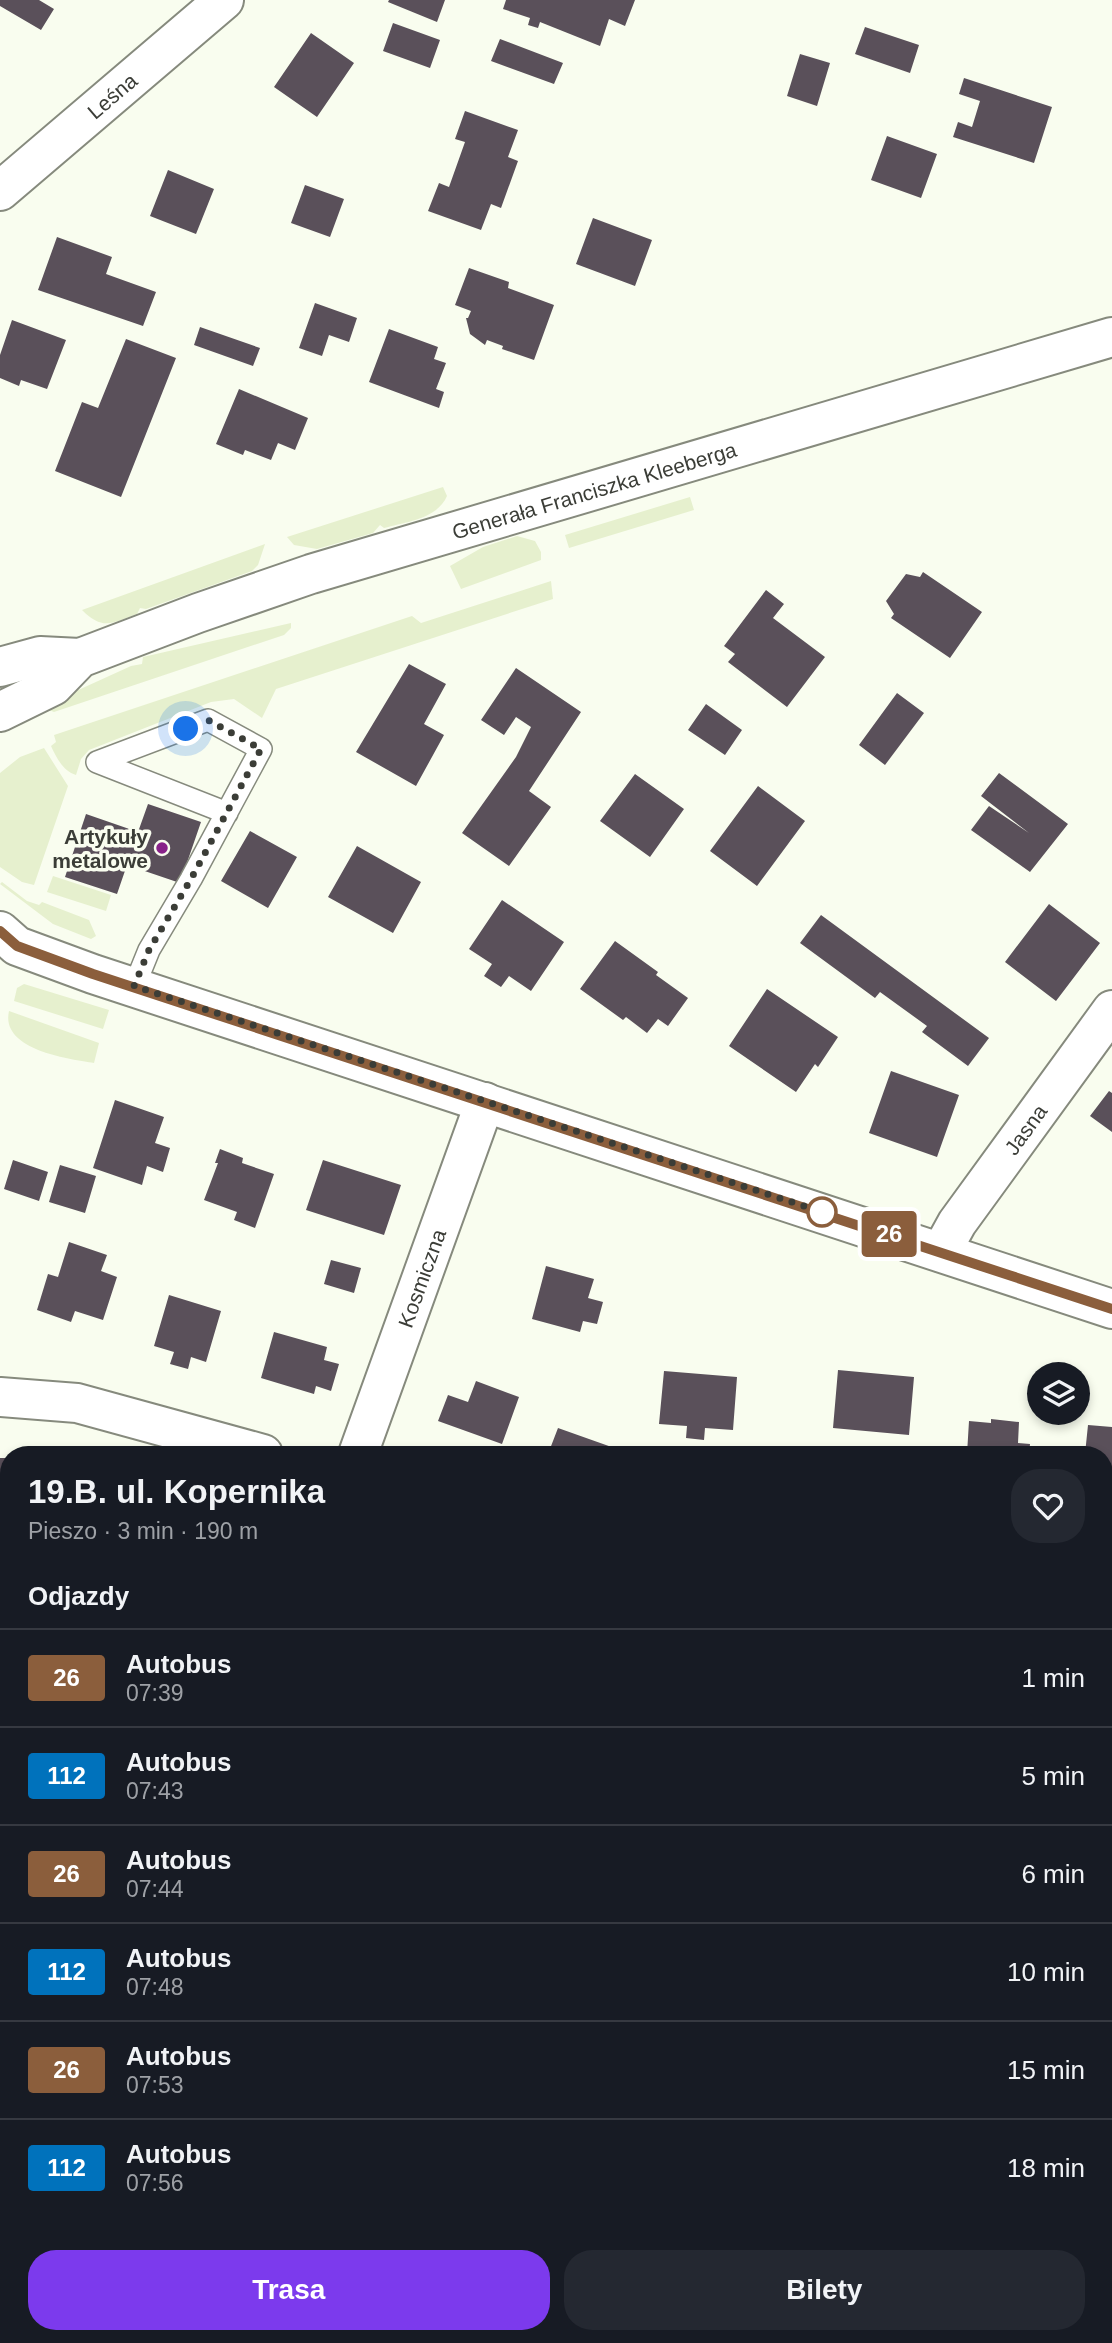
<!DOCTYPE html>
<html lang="pl">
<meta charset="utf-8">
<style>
:root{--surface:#171b24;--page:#242831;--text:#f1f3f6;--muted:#9ea1a6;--line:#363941;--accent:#7c3aed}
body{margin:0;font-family:Helvetica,sans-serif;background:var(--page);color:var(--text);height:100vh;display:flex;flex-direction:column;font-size:26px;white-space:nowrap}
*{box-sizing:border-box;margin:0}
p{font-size:23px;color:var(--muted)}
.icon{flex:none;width:38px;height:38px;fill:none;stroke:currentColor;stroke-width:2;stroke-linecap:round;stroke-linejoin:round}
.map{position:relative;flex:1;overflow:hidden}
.details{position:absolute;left:0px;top:1446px;width:1113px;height:898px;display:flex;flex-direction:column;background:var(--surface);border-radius:28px 28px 0 0;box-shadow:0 4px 10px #0003}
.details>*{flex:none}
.badge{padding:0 14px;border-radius:5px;font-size:24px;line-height:46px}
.fabs{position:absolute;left:1027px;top:1362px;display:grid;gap:14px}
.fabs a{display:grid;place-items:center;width:63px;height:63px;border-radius:50%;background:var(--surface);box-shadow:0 4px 10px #0003;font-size:35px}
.you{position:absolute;width:35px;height:35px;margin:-18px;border:5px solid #fff;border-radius:50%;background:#1a73e8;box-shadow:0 0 0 10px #1a73e833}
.map>.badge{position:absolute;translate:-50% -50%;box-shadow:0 0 0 4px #fff}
h2{padding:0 28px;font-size:26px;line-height:63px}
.round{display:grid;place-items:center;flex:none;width:74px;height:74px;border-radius:28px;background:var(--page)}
.overview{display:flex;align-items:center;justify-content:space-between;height:119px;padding:0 28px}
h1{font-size:33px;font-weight:700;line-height:52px}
.action{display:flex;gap:14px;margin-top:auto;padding:14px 28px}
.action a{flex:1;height:80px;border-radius:28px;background:var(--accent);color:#fff;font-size:28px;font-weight:700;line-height:80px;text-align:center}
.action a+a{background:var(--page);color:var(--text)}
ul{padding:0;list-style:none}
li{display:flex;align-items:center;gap:21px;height:98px;padding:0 28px;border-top:2px solid var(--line)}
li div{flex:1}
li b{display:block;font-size:26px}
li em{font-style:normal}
li .badge{min-width:77px;font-weight:700;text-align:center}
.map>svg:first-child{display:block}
.green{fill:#e6f0ce}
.building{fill:#5a505a}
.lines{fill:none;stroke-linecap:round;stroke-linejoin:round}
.service-casing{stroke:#868a7d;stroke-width:24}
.minor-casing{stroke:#868a7d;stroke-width:42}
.tertiary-casing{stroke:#868a7d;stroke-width:42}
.secondary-casing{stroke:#868a7d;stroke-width:42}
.service{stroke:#fff;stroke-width:21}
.minor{stroke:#fff;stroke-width:38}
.tertiary{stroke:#fff;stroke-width:38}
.secondary{stroke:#fff;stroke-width:38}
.line-casing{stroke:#fff;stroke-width:16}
.line{stroke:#8b5e3c;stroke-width:10}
.walk{stroke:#3b3d37;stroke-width:7;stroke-dasharray:0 12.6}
.poi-dot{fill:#882289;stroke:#f9fdef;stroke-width:2.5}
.stop-dot{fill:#fff;stroke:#8b5e3c;stroke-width:3.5}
.labels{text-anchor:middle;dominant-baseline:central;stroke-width:7;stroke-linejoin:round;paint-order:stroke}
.street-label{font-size:21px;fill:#3b3d37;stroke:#f9fdef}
.poi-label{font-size:21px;font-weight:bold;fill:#3b3d37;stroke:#f9fdef;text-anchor:end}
</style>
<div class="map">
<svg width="1112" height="2343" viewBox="0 0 1112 2343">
<rect width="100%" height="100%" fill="#f9fdef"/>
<path class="green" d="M443 487 447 496C437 519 406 522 384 528L380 525 373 533 317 549 294 545 287 537Z
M690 497 694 510 569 548 565 535Z
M517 536 535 541 541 552V560L461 589 450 566 483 547Z
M265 544 258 565 252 571 146 609 140 608 137 614C112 623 103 631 82 610Z
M551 581 553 599 276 689 262 718 234 699 211 702 89 750 81 759 76 775C63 771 56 757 51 746L56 742 54 735 412 616 421 623Z
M291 623V628L284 635 54 712 41 707 131 666 142 664 143 657Z
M44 748 68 786 34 885 22 882 0 867V773L20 757Z
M53 876 111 895 106 911 47 892Z
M2 882 27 901 39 905 42 902 89 920 96 936 91 939 53 924 0 884Z
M24 984 109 1010 103 1029 14 1001 17 988Z
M9 1011 99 1043 94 1063C69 1059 0 1050 9 1011Z"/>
<path class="building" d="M0 0H39L54 9 41 30 0 6Z
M389 0H445L437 22 388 2Z
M506 0H635L625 26 609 19 600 46 540 22 538 28 528 25 530 18 503 9Z
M393 23 440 40 430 68 383 51Z
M865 27 919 45 910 73 855 54Z
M311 33 354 63 317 117 274 87Z
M500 39 563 63 554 84 491 61Z
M800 54 830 63 817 106 787 96Z
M964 78 1052 107 1034 163 953 137 958 122 972 127 980 101 959 94Z
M465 111 518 130 508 157 518 161 501 208 491 204 481 230 428 211 439 183 449 187 465 142 455 139Z
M887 136 937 154 921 198 871 180Z
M168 170 214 189 196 234 150 216Z
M305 185 344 199 330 237 291 223Z
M593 218 652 240 635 286 576 264Z
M57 237 112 257 106 274 156 292 143 326 38 290Z
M469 268 509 282 508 288 554 305 534 360 502 349 503 346 487 340 485 345 470 334 466 318H468L471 311 455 305Z
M315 303 357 318 349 342 329 335 322 356 299 348Z
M12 320 66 340 47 389 21 380 19 386 0 378V355Z
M200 327 260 348 253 366 194 345Z
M389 329 438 347 434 359 446 363 436 389 444 392 439 408 369 382Z
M126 339 176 358 121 497 55 471 82 402 98 408Z
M239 389 308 418 295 450 278 443 271 460 245 450 243 455 216 444Z
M923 572 982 612 950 658 891 618 894 614 886 601 906 574 920 577Z
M766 590 784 604 773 618 825 657 787 707 728 662 735 654 724 646Z
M409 664 446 684 424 724 444 735 416 786 356 752Z
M516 668 581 712 529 791 551 807 509 866 462 833 516 757 531 727 516 717 504 735 481 720Z
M897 693 924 713 885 765 859 745Z
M706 704 742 730 725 755 688 730Z
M999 773 1068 824 1030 872 971 830 989 806 1029 833 981 796Z
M635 774 684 809 650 857 600 821Z
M758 786 805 821 757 886 710 851Z
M148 804 201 822 180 883 127 865 117 894 65 877 86 814 138 832Z
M250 831 297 857 268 908 221 881Z
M357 846 421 882 393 933 328 897Z
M502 900 564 942 531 991 509 976 501 987 484 976 492 964 469 949Z
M1049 904 1100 943 1056 1001 1005 962Z
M821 915 989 1038 968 1066 922 1032 927 1026 880 992 875 998 800 943Z
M615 941 658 972 656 975 688 998 668 1026 658 1019 647 1033 626 1017 623 1020 580 989Z
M767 989 838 1037 818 1067 815 1064 796 1092 729 1046Z
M891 1071 959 1095 937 1157 869 1133Z
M1109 1091 1112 1093V1132L1090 1116Z
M115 1100 164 1117 155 1143 170 1148 163 1172 147 1166 142 1185 93 1168Z
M220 1149 243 1158 242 1163 274 1174 255 1228 234 1220 237 1212 204 1200 218 1163H215Z
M13 1160 48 1172 39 1201 4 1189Z
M323 1160 401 1185 384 1235 306 1210Z
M60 1165 96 1176 85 1213 49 1202Z
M69 1242 107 1255 101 1271 117 1277 103 1320 75 1311 71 1322 37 1310 48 1274 58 1277Z
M331 1260 361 1268 354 1293 324 1284Z
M546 1266 594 1279 588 1298 603 1302 597 1324 583 1321 580 1332 532 1319Z
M169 1295 221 1311 206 1362 191 1357 188 1369 170 1364 174 1352 154 1346Z
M274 1332 327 1347 324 1360 339 1364 331 1391 316 1386 314 1394 261 1378Z
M838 1370 914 1377 909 1435 833 1428Z
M664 1371 737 1377 733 1430 705 1428 704 1440 686 1438 687 1426 659 1424Z
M476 1381 519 1397 502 1444 438 1421 448 1395 468 1402Z
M991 1419 1019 1422 1018 1443 1030 1444 1029 1454H967L969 1421 991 1423Z
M1088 1425 1112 1427V1533L1104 1532V1454H1085Z
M558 1428 620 1450 618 1454H548Z
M0 1458H9V1506L0 1505Z
M1104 1650 1112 1651V1718L1104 1717Z
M1104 1994 1112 1997V2056L1107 2069 1104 2068Z
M9 2093V2154L0 2148V2103Z
M83 2334H114L123 2341 122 2343H78Z
M275 2334H310L323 2343H269Z"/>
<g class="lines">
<defs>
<path id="service" d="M134 987 149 950 191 879 261 749 208 720 97 762 227 813"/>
<g id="minor">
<path id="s1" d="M0 191 224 0"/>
<path id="s2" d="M941 1252 957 1223 1112 1010"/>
<path d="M0 1397 77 1403 263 1454"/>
<path id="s3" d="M358 1454 485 1102"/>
<path d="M1104 1767 1112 1770"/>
<path d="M1104 2147 1112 2150"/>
<path d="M1 2326 9 2314"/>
<path d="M421 2343 426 2334"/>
</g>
<path id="tertiary" d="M0 931 17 946 93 974 1112 1309"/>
<g id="secondary">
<path d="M0 667 40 656 80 658"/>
<path id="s4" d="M0 712 53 686 80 658 198 613 311 574 1112 337"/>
</g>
</defs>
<use href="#service" class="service-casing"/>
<use href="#minor" class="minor-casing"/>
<use href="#tertiary" class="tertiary-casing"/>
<use href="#secondary" class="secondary-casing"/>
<use href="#service" class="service"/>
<use href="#minor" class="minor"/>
<use href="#tertiary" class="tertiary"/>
<use href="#secondary" class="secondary"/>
</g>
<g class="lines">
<defs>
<path id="line" d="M0 931 17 946 93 974 1112 1309"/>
</defs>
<use href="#line" class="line-casing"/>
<use href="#line" class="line"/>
<path class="walk" d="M186 729 208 720 261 749 191 879 149 950 134 986 822 1212"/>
</g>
<circle class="poi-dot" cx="162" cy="848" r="7"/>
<circle class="stop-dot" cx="822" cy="1212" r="14"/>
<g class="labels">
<g class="street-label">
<text stroke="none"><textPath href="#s1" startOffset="147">Leśna</textPath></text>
<text stroke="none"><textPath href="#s4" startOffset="639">Generała Franciszka Kleeberga</textPath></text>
<text stroke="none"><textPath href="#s2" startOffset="149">Jasna</textPath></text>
<text stroke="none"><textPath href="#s3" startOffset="187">Kosmiczna</textPath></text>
</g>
<g class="poi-label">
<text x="148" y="836">Artykuły<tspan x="148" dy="24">metalowe</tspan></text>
</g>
</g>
</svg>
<div class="fabs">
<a><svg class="icon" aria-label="layers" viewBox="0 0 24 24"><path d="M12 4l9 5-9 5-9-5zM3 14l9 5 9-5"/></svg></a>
</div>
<div class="you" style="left:186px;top:729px"></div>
<b class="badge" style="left:889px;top:1234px;background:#8b5e3c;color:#fff">26</b>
<section class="details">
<div class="overview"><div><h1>19.B. ul. Kopernika</h1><p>Pieszo · 3 min · 190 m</p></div><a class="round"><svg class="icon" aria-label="heart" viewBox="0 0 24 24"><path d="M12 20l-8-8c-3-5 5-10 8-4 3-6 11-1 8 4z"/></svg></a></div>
<h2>Odjazdy</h2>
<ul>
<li><span class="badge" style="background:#8b5e3c;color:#fff">26</span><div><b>Autobus</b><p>07:39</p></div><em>1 min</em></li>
<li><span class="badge" style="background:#0072bc;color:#fff">112</span><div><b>Autobus</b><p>07:43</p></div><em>5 min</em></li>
<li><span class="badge" style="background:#8b5e3c;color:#fff">26</span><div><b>Autobus</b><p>07:44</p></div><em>6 min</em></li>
<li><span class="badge" style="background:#0072bc;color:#fff">112</span><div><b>Autobus</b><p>07:48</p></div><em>10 min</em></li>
<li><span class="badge" style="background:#8b5e3c;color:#fff">26</span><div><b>Autobus</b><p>07:53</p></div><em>15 min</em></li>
<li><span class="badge" style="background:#0072bc;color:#fff">112</span><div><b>Autobus</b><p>07:56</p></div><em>18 min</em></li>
</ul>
<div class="action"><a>Trasa</a><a>Bilety</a></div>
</section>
</div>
